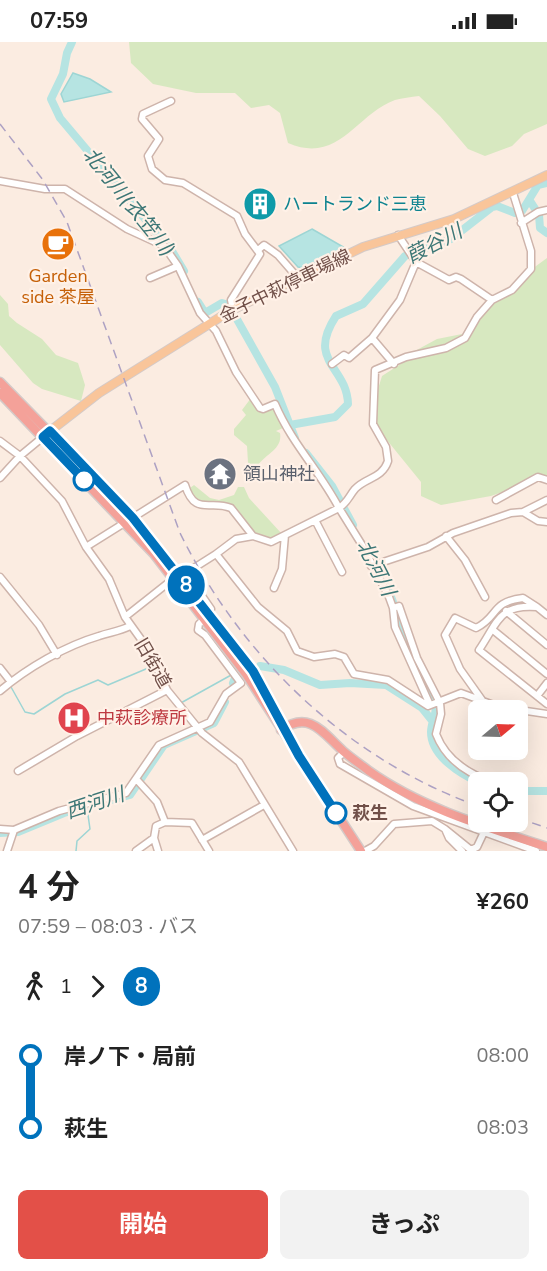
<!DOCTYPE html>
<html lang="ja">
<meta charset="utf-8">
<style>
:root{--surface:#fff;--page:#f2f2f2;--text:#222;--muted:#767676;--accent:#e35048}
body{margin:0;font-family:"Nunito Sans","Noto Sans JP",sans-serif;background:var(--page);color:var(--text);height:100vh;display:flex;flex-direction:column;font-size:22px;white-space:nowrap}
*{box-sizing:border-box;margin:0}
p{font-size:20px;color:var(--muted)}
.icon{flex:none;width:33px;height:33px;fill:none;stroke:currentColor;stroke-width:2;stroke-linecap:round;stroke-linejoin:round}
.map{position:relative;height:809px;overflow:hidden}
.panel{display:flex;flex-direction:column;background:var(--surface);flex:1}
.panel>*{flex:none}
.badge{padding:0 12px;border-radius:20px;font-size:21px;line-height:39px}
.needle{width:39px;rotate:71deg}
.fabs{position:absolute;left:468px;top:658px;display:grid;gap:12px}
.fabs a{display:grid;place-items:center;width:60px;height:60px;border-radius:9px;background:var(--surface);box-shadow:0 6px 24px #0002;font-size:30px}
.map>.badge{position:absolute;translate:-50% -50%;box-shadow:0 0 0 3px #fff}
.legs{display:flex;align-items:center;gap:9px;height:66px;padding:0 18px;font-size:20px}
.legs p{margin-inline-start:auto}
.head{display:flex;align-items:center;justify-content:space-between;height:102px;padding:0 18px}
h1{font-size:33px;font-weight:700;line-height:45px}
.primary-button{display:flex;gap:12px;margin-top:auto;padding:12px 18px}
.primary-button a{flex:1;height:69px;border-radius:9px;background:var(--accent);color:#fff;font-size:24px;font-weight:700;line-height:69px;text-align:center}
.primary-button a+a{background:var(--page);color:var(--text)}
ul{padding:0 18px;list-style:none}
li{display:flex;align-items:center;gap:21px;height:72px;font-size:22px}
li i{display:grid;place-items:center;width:9px;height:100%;margin:0 8px;background:currentColor}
li i::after{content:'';width:15px;height:15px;margin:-8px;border:4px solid;border-radius:50%;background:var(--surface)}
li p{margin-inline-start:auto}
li:first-child i{background:linear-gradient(#0000 50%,currentColor 0)}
li:last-child i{background:linear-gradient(currentColor 50%,#0000 0)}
.status{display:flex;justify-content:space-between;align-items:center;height:42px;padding:0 30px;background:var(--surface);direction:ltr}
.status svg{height:16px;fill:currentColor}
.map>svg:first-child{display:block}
.green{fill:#d7e8c0}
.water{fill:#b6e4e2;stroke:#9dd5d4;stroke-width:1.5}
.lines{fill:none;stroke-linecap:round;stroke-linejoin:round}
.stream{stroke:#9dd5d4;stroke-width:1.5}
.river{stroke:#b6e4e2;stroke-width:8}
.minor-casing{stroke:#ceb4ab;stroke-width:9}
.major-casing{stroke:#d4cac8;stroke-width:10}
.highway-casing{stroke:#d4cac8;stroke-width:11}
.minor{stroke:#fff;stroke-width:6}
.major{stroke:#f9c59a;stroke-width:8}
.highway{stroke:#f4a199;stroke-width:8}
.rail{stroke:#ada1c3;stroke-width:1.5;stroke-dasharray:9 6;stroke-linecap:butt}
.line-1-casing{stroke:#fff;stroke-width:14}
.line-1{stroke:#0072bc;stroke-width:9}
.stop-1-dot{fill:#fff;stroke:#0072bc;stroke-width:3}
.labels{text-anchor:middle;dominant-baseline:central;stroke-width:4.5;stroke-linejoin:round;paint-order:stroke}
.culture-label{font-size:18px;fill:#0d838f;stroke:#fff1e7;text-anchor:start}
.food-label{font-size:18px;fill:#c56008;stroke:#fff1e7}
.street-label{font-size:18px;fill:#715049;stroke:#fff1e7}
.worship-label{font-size:18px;fill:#5b616d;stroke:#fff1e7;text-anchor:start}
.health-label{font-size:18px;fill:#be3a42;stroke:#fff1e7;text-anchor:start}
.stop-label{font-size:18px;font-weight:bold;fill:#715049;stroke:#fff1e7;text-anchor:start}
.water-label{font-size:20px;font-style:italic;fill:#3d7776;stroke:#fff1e7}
</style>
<div class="status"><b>07:59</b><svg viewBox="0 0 49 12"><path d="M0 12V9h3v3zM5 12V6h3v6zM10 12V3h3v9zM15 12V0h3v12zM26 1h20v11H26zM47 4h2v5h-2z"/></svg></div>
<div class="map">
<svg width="547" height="809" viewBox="0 0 547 809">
<rect width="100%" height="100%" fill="#fbece1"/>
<path class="green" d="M129 0H547V82L524 92 512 104 485 114 468 107 440 74 419 54C411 55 402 56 395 58 356 72 339 123 288 101L280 71 269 63 251 66 235 51H196L153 42 131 21Z
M547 216V434L491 454 441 463 421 454V440L369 376 382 334 413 314V310L437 297 467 291 494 258 512 250 532 227Z
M0 253 8 262 9 274 17 281 42 297 56 313 78 321 85 343 81 359 42 347 33 341 0 303Z
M251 356 259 368 275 366 283 386 276 389 280 391C283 408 264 412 257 425L248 421 247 404 234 393V387L246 373 242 368Z
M194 443 210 456 219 458 234 453 238 445H244L249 456 282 492 269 497 252 490 232 463H211L196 458 190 446Z"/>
<path class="water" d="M73 31 90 37 111 50 64 60 61 52Z
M312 187 345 206 304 226 298 225 279 204Z"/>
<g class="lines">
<path class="stream" d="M155 629 162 646
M11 645 25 670 34 672 65 652 98 638 108 643 153 624
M179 662 233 632
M76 809 77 799 90 787 87 766"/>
<path class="river" d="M72 0 67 11 63 32 51 57 60 76 172 209 184 229
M530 159 539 173 540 186 547 191
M198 260 205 271 222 261 229 263 275 345 295 396
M290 383 335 375 348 362C347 324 306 320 336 274L363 262 405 214 451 197 492 165 497 164 515 171 522 169 538 143 547 141
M306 411 332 444 353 483
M386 544C395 560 397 575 403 592 411 615 426 636 434 658 439 670 431 679 431 690 431 714 460 732 480 741
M260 624 284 628 320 643 350 641 386 643 422 666 434 681
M233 641 237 631
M518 749H547
M0 791 18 790 64 771 130 753 164 703 214 681 225 660"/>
<defs>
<path id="minor" d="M171 59 143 72 142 77 159 97 148 114 152 127 165 138 183 141 237 174 245 192 260 212 231 258 233 268
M0 139 45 147H65L127 187 164 204 178 224 200 271 216 289 236 330 260 366 263 367 275 362C292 402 319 428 339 466 348 460 349 454 355 447 366 435 382 437 388 419L386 405 373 382 375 328 406 315 446 306 465 296 477 275 492 258 461 237 456 235 449 238 416 220
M521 181 538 170 547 168
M258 208 264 203 278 213 298 236
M150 236 178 224
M492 258 512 248 531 227V209L513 151
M332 322 344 313 349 316 372 296
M394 322 372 296 400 258 416 220 398 193
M0 399 20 414 62 459 86 505 109 537 125 575 148 607 167 648 202 691 239 720 293 809
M20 414 43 395
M0 436 20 414
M496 458 538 435 547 438
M523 470 538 479 547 480
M315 478 342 530
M285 493 339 466 362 503 389 555 393 566 395 585 430 663
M446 494 465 518 485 555
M86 505 185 443C195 475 210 457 231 466L253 494
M216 512 236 497 253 494 271 500 285 493 282 527 274 546
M371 524 428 505 453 491 511 471 523 470 547 458
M0 535 39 583 57 613
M537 565 547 573
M393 566 399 564 417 616 440 661 441 672 436 692C446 718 470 733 495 741
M506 569 547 603
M125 575 173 537
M493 588 547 632
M0 626 11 640
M0 649C27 626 65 604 99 594 110 590 118 590 130 584
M537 654 547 641
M482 658 460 627 445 593 455 576 476 586C499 575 490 560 523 556L537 565C499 562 498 580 479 608L547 662
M344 710 338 716 340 722 413 764 536 809
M18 729 77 694 167 648
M137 738 157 760 165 780 192 781 209 809
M0 787 14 788
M154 796 158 809
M202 798 264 763
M7 809 14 788 59 769 126 751 159 703 210 680 226 652 241 641 205 593 198 588 199 582 209 573 211 567 186 531 216 512 258 565 287 589 297 609 314 615 335 612 344 615 354 632 388 638 428 664 461 651 499 665 547 672
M136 809 154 796 156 784 165 780
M365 809 374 804 394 782 432 779 445 787
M462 809 449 796 445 787 471 808 477 805 485 788"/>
<path id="major" d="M45 393 99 351 230 269 363 205 454 177 547 133"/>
<path id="highway" d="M0 340 133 476 253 629 275 669
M0 351 154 512 246 632 361 809
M281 688C310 668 323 691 343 709 351 716 360 722 369 729 421 766 486 785 547 805"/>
</defs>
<use href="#minor" class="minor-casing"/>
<use href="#major" class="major-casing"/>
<use href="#highway" class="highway-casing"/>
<use href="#minor" class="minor"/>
<use href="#major" class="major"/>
<use href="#highway" class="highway"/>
<path class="rail" d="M0 82 43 138 67 180 180 491C241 615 347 717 478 764
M518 776 547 786"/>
</g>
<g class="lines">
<defs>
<path id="line-1" d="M84 438 43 395 50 389 133 476 253 629 299 714 336 771"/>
</defs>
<use href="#line-1" class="line-1-casing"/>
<use href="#line-1" class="line-1"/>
</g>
<defs>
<symbol id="building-disc" viewBox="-11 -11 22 22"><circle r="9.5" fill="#0f9aa8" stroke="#fff1e7"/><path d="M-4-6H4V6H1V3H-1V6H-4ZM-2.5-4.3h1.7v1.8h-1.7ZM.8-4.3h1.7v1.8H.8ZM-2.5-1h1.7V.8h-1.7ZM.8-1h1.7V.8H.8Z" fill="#fff"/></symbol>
<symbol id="cafe-disc" viewBox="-11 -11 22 22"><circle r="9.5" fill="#e8710a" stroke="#fff1e7"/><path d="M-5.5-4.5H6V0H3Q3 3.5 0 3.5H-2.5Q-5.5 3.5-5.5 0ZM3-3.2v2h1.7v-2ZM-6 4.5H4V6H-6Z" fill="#fff"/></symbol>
<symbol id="temple-disc" viewBox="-11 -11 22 22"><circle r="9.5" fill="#6b7280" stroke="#fff1e7"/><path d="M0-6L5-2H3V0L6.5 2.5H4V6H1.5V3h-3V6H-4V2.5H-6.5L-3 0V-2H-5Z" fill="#fff"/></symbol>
<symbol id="hospital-disc" viewBox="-11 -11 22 22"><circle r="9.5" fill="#e0444e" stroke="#fff1e7"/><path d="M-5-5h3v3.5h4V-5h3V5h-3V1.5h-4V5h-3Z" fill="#fff"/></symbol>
</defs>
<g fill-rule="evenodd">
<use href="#building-disc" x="241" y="143" width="38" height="38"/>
<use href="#cafe-disc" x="39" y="183" width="38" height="38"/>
<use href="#temple-disc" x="201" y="413" width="38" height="38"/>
<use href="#hospital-disc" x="55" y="657" width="38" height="38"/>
</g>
<g class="stop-1-dot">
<circle cx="84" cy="438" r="10"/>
<circle cx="336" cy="771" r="10"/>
</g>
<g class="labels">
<g class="culture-label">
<text x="283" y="162">ハートランド三恵</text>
</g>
<g class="food-label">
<text x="58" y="234">Garden<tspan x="58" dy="21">side 茶屋</tspan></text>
</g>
<g class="street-label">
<text transform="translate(285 244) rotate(-26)">金子中萩停車場線</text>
<text transform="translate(153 621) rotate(60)">旧街道</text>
</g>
<g class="worship-label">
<text x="243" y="432">領山神社</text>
</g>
<g class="health-label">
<text x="97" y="676">中萩診療所</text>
</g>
<g class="stop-label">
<text x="352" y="771">萩生</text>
</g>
<g class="water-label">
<text transform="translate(129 160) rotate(51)">北河川(衣笠川)</text>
<text transform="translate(434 202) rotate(-28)">葭谷川</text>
<text transform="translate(376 526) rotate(63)">北河川</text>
<text transform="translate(95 761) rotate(-18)">西河川</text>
</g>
</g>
</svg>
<div class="fabs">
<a><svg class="needle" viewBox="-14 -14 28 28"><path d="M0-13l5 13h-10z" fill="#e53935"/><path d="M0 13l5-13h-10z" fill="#767676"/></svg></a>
<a><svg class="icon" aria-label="locate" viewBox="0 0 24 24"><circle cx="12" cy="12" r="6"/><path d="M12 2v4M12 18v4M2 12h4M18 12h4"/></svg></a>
</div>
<b class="badge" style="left:186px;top:543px;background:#0072bc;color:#fff">8</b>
</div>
<section class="panel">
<div class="head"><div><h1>4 分</h1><p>07:59 – 08:03 · バス</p></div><b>¥260</b></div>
<div class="legs"><svg class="icon" aria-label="walk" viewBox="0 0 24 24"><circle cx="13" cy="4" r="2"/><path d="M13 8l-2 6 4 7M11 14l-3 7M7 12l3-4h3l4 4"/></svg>1<svg class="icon" aria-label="forward" viewBox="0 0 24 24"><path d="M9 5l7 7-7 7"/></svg><b class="badge" style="background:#0072bc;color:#fff">8</b></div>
<ul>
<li><i style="color:#0072bc"></i><b>岸ノ下・局前</b><p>08:00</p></li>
<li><i style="color:#0072bc"></i><b>萩生</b><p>08:03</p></li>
</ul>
<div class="primary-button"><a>開始</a><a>きっぷ</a></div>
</section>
